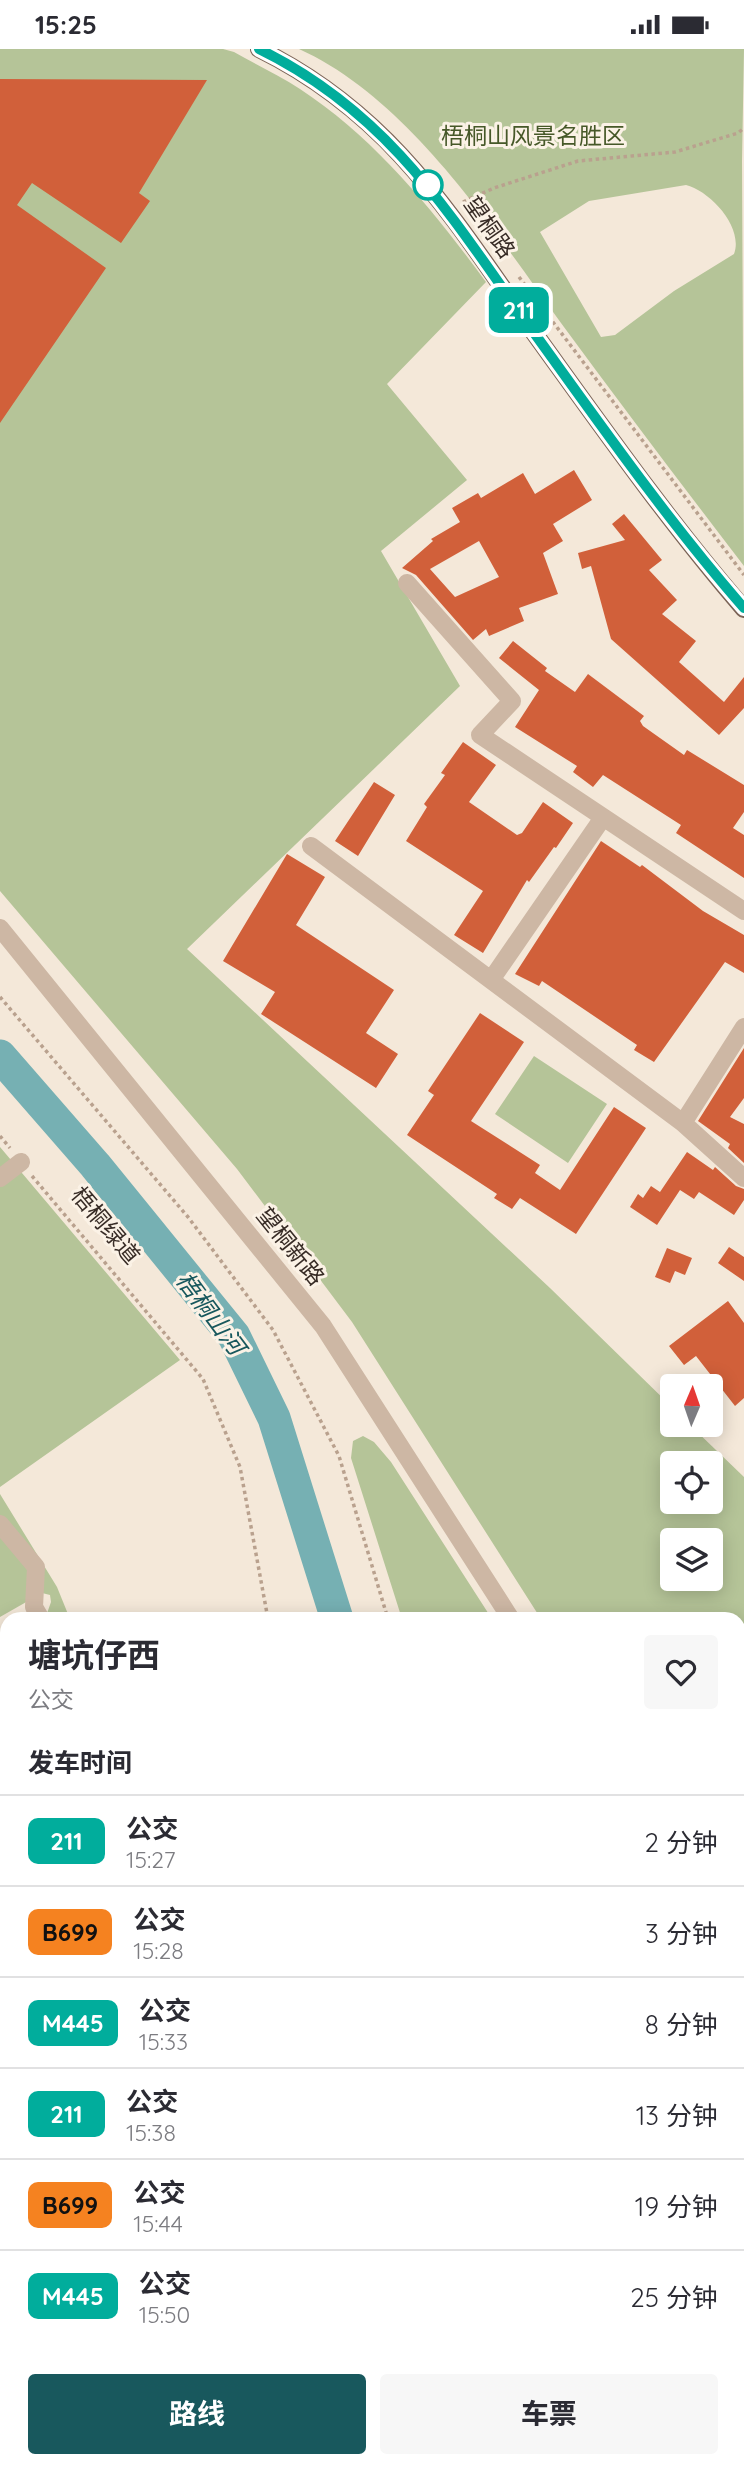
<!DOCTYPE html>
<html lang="zh">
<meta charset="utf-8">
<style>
:root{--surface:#fff;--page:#f7f7f7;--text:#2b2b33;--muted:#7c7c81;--line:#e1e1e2;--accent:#18585d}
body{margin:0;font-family:Quicksand,"Noto Sans SC",sans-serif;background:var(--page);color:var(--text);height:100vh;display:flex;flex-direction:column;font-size:26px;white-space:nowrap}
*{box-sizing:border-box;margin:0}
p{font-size:23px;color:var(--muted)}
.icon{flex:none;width:38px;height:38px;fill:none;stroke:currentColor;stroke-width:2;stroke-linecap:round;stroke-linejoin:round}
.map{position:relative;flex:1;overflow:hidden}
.sheet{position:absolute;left:0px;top:1563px;width:746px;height:856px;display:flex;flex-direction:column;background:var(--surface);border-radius:21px 21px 0 0;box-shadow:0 4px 18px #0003}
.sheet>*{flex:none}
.badge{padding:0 14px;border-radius:10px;font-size:24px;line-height:46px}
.needle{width:46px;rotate:2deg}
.controls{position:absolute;left:660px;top:1325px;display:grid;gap:14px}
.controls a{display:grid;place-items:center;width:63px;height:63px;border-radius:7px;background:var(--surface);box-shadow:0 4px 18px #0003;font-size:35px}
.map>.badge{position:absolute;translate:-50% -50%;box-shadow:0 0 0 4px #fff}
h2{padding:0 28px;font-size:26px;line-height:63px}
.round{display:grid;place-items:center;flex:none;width:74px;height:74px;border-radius:7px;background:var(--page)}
.summary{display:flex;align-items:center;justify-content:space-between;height:119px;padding:0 28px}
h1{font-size:33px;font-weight:700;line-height:52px}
.action{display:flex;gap:14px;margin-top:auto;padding:14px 28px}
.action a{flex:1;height:80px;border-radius:7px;background:var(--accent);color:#fff;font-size:28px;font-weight:700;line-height:80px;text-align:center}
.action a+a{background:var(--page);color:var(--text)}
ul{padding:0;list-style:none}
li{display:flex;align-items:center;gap:21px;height:91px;padding:0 28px;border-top:2px solid var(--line)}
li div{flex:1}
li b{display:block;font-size:26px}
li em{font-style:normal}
li .badge{min-width:77px;font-weight:700;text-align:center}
.status{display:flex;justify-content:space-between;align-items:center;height:49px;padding:0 35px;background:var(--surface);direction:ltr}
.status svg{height:19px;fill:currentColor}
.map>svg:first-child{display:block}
.green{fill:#b5c498;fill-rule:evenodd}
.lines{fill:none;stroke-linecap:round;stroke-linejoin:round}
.river{stroke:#76b0b3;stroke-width:33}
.building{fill:#d1603a;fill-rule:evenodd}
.path{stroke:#b9a18e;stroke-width:3.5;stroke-dasharray:3.5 3.5;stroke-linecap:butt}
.minor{stroke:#cdb7a4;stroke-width:18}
.major{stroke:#7b6356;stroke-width:18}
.line-casing{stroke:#fff;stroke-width:16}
.line{stroke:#01ad9c;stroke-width:10}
.stop-dot{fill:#fff;stroke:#01ad9c;stroke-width:3.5}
.labels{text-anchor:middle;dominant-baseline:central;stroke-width:6;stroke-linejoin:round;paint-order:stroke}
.park-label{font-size:23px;fill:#465828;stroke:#fbf2e6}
.street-label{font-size:23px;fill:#382c26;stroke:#fbf2e6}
.water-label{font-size:24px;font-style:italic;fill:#18585d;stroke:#fbf2e6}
</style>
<div class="status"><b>15:25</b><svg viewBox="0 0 49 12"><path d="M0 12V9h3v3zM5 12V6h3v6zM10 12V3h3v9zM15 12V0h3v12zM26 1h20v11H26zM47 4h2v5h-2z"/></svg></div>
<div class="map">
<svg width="744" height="2417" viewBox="0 0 744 2417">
<rect width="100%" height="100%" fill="#f4e8d9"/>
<path class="green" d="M0 0H223L234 3C255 15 279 26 300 40 376 90 433 161 486 233L387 335 467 431 381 502 460 637 187 900 550 1239 672 1358V1376H690L744 1428V1890L738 1881V1570H541L352 1273 237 1120 0 842ZM672 1414H710V1452H672ZM672 1491H710V1530H672Z
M299 0H744L742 112 744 517C682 436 621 356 561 274 493 180 408 49 299 0ZM686 136C710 142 744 178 734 205L674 242 615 286 601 288 540 183 589 152Z
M534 1007 607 1055 568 1114 495 1065Z
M0 1098 180 1311 0 1438Z
M363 1387 374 1393 391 1413 492 1570H402L351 1409 353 1392Z
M0 1445 57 1538 70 1570H45L51 1553 50 1546 42 1544 0 1568Z
M7 1628V1675L0 1682V1631Z
M7 1727V2412H551L554 2417H0V1734Z"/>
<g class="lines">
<path class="river" d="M0 1007 95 1116 234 1287 274 1369 337 1570
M738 2380 744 2389"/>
</g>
<path class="building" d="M0 30 207 31 139 144 150 152 121 194 32 134 17 156 106 219 0 374Z
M574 421 592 451 553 475 563 492 543 504 558 545 519 559 524 572 489 587 486 580 473 591 416 526 402 519 433 492 431 490 460 473 452 459 478 444 481 449 523 424 535 445ZM479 492 499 528 455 548 430 520Z
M624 465 662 511 649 521 677 551 662 565 696 592 679 613 724 653 744 628V659L719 686 611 590 591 517 582 520 578 504 625 491 612 475Z
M513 592 547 619 545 622 575 643 588 625 644 667 640 672 643 677 684 706 687 701 744 736V763L733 779 744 786V829L676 784 681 776 603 726 593 738 573 723 577 717 515 678 539 641 499 609Z
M463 693 496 716 469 753 517 786 522 784 543 753 573 774 556 799 554 798 529 833 527 831 483 904 454 886 483 842 406 792 427 758 424 755 445 726 441 724Z
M374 733 395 746 358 807 335 792Z
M601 792 640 818 642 816 703 862 744 886V924L725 913 654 1013 634 1001 637 996 542 932 539 937 515 925Z
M287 805 325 828 296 876 394 941 366 984 398 1005 376 1039 261 965 275 943 223 912Z
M480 964 524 993 471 1072 540 1116 535 1124 560 1141 614 1058 646 1079 576 1185 520 1149 512 1160 494 1149 497 1145 407 1086 434 1046 428 1042Z
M744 999V1049L730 1068 744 1075V1114L728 1099 730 1095 698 1072Z
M687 1103 713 1121 715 1118 736 1137 744 1140V1151L734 1166 699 1143 694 1150 680 1141 657 1176 630 1158 638 1145 643 1149 651 1137 660 1143Z
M729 1198 744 1208V1232L718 1214Z
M667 1199 692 1209 685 1226 675 1222 670 1234 655 1228Z
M728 1252 744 1274V1349L735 1357 696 1307 684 1316 669 1297Z"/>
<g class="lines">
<path class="path" d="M463 153 494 139 578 112 675 103 738 84 744 79
M519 228 744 526
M0 948 188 1168 273 1281 339 1407 388 1570
M0 1087 10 1099
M32 1127 203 1330 240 1418 268 1570
M738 2037 744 2035
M738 2262 744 2269
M703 2412 706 2417"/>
<path class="minor" d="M407 534 512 652 480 686 744 862
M311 797 683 1074 744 1129
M0 879 323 1277 511 1570
M491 931 602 770
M683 1074 744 978
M0 1129 21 1113
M0 1475 36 1518 34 1558 41 1570
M0 1679 7 1674
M738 1927 744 1936
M652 2412 656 2417"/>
<path class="major" d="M259 0C391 65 451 166 532 281 600 375 668 472 744 560"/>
</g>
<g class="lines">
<defs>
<path id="line" d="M259 0C390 64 451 167 532 281 600 375 668 472 744 559"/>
</defs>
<use href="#line" class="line-casing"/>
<use href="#line" class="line"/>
</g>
<circle class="stop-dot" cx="428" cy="136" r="14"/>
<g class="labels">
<g class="park-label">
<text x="533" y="86">梧桐山风景名胜区</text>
</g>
<g class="street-label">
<text transform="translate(490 178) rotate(55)">望桐路</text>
<text transform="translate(106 1176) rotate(50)">梧桐绿道</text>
<text transform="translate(291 1197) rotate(51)">望桐新路</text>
</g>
<g class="water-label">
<text transform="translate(211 1264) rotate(53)">梧桐山河</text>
</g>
</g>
</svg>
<div class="controls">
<a><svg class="needle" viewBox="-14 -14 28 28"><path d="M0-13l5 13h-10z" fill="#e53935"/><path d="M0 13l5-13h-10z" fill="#7c7c81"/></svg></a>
<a><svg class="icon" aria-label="locate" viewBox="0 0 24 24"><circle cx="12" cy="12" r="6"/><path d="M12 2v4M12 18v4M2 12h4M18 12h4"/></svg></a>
<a><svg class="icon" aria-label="layers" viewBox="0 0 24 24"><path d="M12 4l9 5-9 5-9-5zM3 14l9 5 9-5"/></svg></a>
</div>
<b class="badge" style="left:519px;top:261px;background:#01ad9c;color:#fff">211</b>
<section class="sheet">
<div class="summary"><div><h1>塘坑仔西</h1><p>公交</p></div><a class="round"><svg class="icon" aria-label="heart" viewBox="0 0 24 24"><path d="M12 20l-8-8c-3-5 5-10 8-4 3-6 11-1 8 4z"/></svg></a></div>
<h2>发车时间</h2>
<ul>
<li><span class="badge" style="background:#01ad9c;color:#fff">211</span><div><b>公交</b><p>15:27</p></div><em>2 分钟</em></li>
<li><span class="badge" style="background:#f58220;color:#111">B699</span><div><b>公交</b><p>15:28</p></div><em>3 分钟</em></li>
<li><span class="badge" style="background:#01ad9c;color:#fff">M445</span><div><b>公交</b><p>15:33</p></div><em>8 分钟</em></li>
<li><span class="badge" style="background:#01ad9c;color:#fff">211</span><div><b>公交</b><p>15:38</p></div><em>13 分钟</em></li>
<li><span class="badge" style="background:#f58220;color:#111">B699</span><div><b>公交</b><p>15:44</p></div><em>19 分钟</em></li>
<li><span class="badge" style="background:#01ad9c;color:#fff">M445</span><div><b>公交</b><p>15:50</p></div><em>25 分钟</em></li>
</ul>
<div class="action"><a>路线</a><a>车票</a></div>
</section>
</div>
